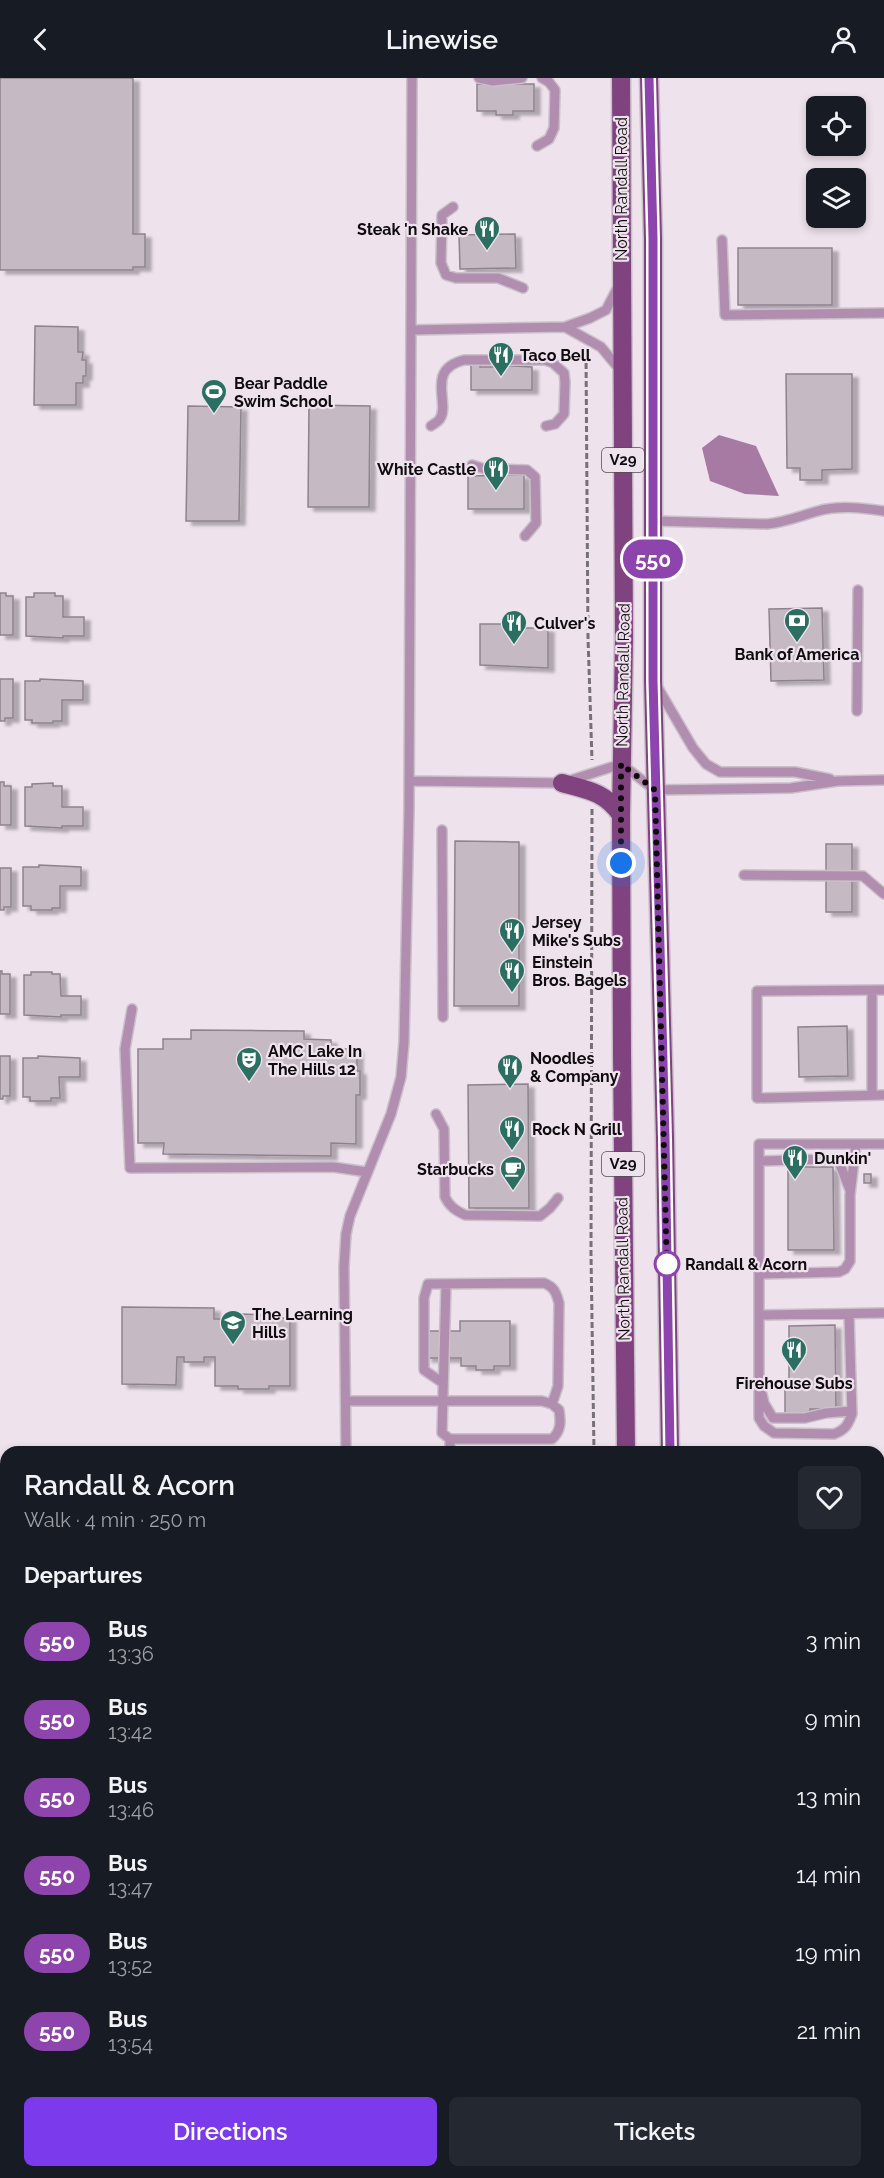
<!DOCTYPE html>
<meta charset="utf-8">
<style>
:root{--surface:#171b24;--page:#242831;--text:#f1f3f6;--muted:#9ea1a6;--accent:#7c3aed}
body{margin:0;font-family:Raleway,sans-serif;background:var(--page);color:var(--text);height:100vh;display:flex;flex-direction:column;font-size:22px;white-space:nowrap}
*{box-sizing:border-box;margin:0}
p{font-size:20px;color:var(--muted)}
.icon{flex:none;width:33px;height:33px;fill:none;stroke:currentColor;stroke-width:2;stroke-linecap:round;stroke-linejoin:round}
.map{position:relative;flex:1;overflow:hidden}
.panel{position:absolute;left:0px;top:1368px;width:885px;height:732px;display:flex;flex-direction:column;background:var(--surface);border-radius:18px 18px 0 0;box-shadow:0 3px 9px #0003}
.panel>*{flex:none}
.badge{padding:0 12px;border-radius:20px;font-size:21px;line-height:39px}
.fabs{position:absolute;left:806px;top:18px;display:grid;gap:12px}
.fabs a{display:grid;place-items:center;width:60px;height:60px;border-radius:9px;background:var(--surface);box-shadow:0 3px 9px #0003;font-size:30px}
.you{position:absolute;width:30px;height:30px;margin:-15px;border:4px solid #fff;border-radius:50%;background:#1a73e8;box-shadow:0 0 0 9px #1a73e833}
.map>.badge{position:absolute;translate:-50% -50%;box-shadow:0 0 0 3px #fff}
h2{padding:0 24px;font-size:22px;line-height:54px}
.round{display:grid;place-items:center;flex:none;width:63px;height:63px;border-radius:9px;background:var(--page)}
.headline{display:flex;align-items:center;justify-content:space-between;height:102px;padding:0 24px}
h1{font-size:28px;font-weight:600;line-height:45px}
.action{display:flex;gap:12px;margin-top:auto;padding:12px 24px}
.action a{flex:1;height:69px;border-radius:9px;background:var(--accent);color:#fff;font-size:24px;font-weight:600;line-height:69px;text-align:center}
.action a+a{background:var(--page);color:var(--text)}
ul{padding:0;list-style:none}
li{display:flex;align-items:center;gap:18px;height:78px;padding:0 24px}
li div{flex:1}
li b{display:block;font-size:22px}
li em{font-style:normal}
li .badge{min-width:66px;font-weight:700;text-align:center}
header{display:flex;justify-content:space-between;align-items:center;height:78px;padding:0 24px;background:var(--surface);font-size:27px;font-weight:600}
.map>svg:first-child{display:block}
.water{fill:#a67aa3}
.building{fill:#c5b9c4;stroke:#8e838d;stroke-width:1.5;filter:url(#shadow)}
.lines{fill:none;stroke-linecap:round;stroke-linejoin:round}
.lane-casing{stroke:#cac0c9;stroke-width:12}
.street-casing{stroke:#cac0c9;stroke-width:21}
.primary-casing{stroke:#cac0c9;stroke-width:21}
.path{stroke:#787078;stroke-width:3;stroke-dasharray:6 3;stroke-linecap:butt}
.lane{stroke:#b18eaf;stroke-width:9}
.street{stroke:#b18eaf;stroke-width:18}
.primary{stroke:#81437f;stroke-width:18}
.line-casing{stroke:#fff;stroke-width:14}
.line{stroke:#8e44ad;stroke-width:9}
.walk{stroke:#0f0b0f;stroke-width:6;stroke-dasharray:0 10.8}
.stop-dot{fill:#fff;stroke:#8e44ad;stroke-width:3}
.labels{text-anchor:middle;dominant-baseline:central;stroke-width:4.5;stroke-linejoin:round;paint-order:stroke}
.shield{fill:#eee2ed;stroke:#524c52;stroke-width:1.5}
.shield-label{font-size:15px;font-weight:bold;fill:#0f0b0f}
.street-label{font-size:16px;fill:#0f0b0f;stroke:#eee2ed}
.poi-label{font-size:16px;font-weight:bold;fill:#0f0b0f;stroke:#eee2ed;text-anchor:start}
.stop-label{font-size:16px;font-weight:bold;fill:#0f0b0f;stroke:#eee2ed;text-anchor:start}
</style>
<header><svg class="icon" aria-label="back" viewBox="0 0 24 24"><path d="M15 5l-7 7 7 7"/></svg>Linewise<svg class="icon" aria-label="person" viewBox="0 0 24 24"><circle cx="12" cy="8" r="4"/><path d="M4 21q1-7 8-7t8 7"/></svg></header>
<div class="map">
<svg width="884" height="2100" viewBox="0 0 884 2100">
<defs>
<filter id="shadow"><feDropShadow dx="6" dy="4" stdDeviation="1.5" flood-color="#0004"/></filter>
</defs>
<rect width="100%" height="100%" fill="#eee2ed"/>
<path class="water" d="M719 357 756 368 779 418 745 416 710 403 702 370Z"/>
<path class="building" d="M0 0H133V156H145V189H133V192H0Z
M477 6H534V33H513V37H496V33H477Z
M515 156 516 190 460 191 459 157Z
M738 170H832V227H738Z
M35 248 78 249V274H83L82 282H86V298H83V305H76V327H34Z
M471 287H480V289H497V287L532 289V312H471Z
M786 296H852V391L822 392V402H800V390H787Z
M309 327 370 328 369 429H308Z
M188 328 241 329 239 443H186Z
M524 397V431H468V398Z
M0 515H6V518H13V557H0Z
M34 515H55V518H63V539H84V558H63V560L26 558V519H34Z
M822 530 824 602 771 603 769 531Z
M480 546H503V550H548V590L480 587Z
M0 601H13V640H5V643H0Z
M40 601 83 603V622H62V643H53V645H32V642H25V603H40Z
M0 704H4V708H11V747H0Z
M53 705V708H62V729H83V748H62V750L25 748V709H32V706Z
M455 763 519 764V928H454Z
M826 766H852V834H826Z
M39 787 81 789V808H60V830H52V832H31V828H23V789H39Z
M0 790H11V829H4V832H0Z
M0 893H2V896H10V936H0Z
M31 894H52V896H60L61 918H81V937H61V939L24 937V897H31Z
M847 948 848 998 799 999 798 949Z
M191 952 304 953V961L331 962V971H357V993H360V1017H356V1066L331 1065V1078L163 1076 164 1065H138V971H163V961H191Z
M0 978H10V1018H3V1021H0Z
M38 978 80 980V999H59L60 1020H51V1023H30V1019H23V980H38Z
M528 1006 529 1130H469L468 1007Z
M788 1089H833L834 1172H788Z
M864 1096H871V1105H864Z
M122 1229 214 1230V1241H241V1236L269 1237V1240H290V1308H269V1311H238V1308H215V1279H204V1284H184V1279H177L176 1307 122 1306Z
M460 1243H510V1288H494V1292H476V1288H461V1280H426V1253H460Z
M835 1247 836 1331H810V1336H785V1311H789V1248Z
M0 1477H6V1512H0Z
M0 1553H6V1591V1587L0 1588Z
M0 1668H6V1703H0Z
M0 1758H5V1798H0Z
M0 1837H4V1877H0Z
M0 1947H5V1987L0 1986Z
M0 2028H5V2068H0Z"/>
<g class="lines">
<defs>
<path id="lane" d="M479 0 493 3 522 0
M537 68 549 61 554 50 555 12 549 4 542 0
M453 129 442 137 441 185 446 197 456 200H498L523 210
M722 162 725 237 884 235
M565 249 601 269 621 293
M412 252 565 249 590 240 606 232 618 209
M431 348C432 347 439 343 439 342 452 327 424 292 464 282H545L553 285 564 295 565 304 564 336 555 346 546 348
M472 387 485 391 527 392 535 399 536 445 525 458
M654 443 767 446C786 444 800 438 818 433 839 427 862 430 884 433
M658 610 693 670 706 686 720 694H795L830 701
M857 633 858 512
M409 703 562 705 621 686 655 712 791 710 838 703 884 702
M442 752 443 939
M744 797 863 798 884 816
M884 912 757 913V1020L884 1017
M872 913V1017
M132 931 125 971 130 1090 333 1089 367 1094
M436 1036 444 1051 445 1119C449 1128 455 1132 465 1137L540 1138 550 1130 558 1120
M759 1083 830 1081 839 1084 850 1112
M759 1196 839 1194 845 1191 850 1183V1117L856 1066
M446 1206 442 1355 450 1361
M849 1236 852 1336C848 1347 845 1352 834 1356L774 1355 764 1348 759 1340V1066H884
M759 1237 884 1235
M443 1305 424 1292V1220L428 1206 544 1205C554 1209 556 1214 559 1225L558 1308 552 1326
M762 1316 764 1325 773 1340H805L826 1335 852 1333
M346 1323H542L552 1326 559 1332C561 1344 561 1353 552 1361H450V1374
M346 1374 344 1189 346 1156 350 1138 391 1036 401 999 404 964 409 732 412 0
M879 1635 882 1637"/>
<path id="street" d="M0 1419H6
M879 1426H884
M879 1858H884"/>
<path id="primary" d="M621 0 624 560 621 737 622 977 626 1374
M649 0 653 161V602L665 1060 670 1374
M562 705C588 712 605 714 621 737
M635 2094V2100
M666 2094V2100"/>
</defs>
<use href="#lane" class="lane-casing"/>
<use href="#street" class="street-casing"/>
<use href="#primary" class="primary-casing"/>
<path class="path" d="M586 276 588 559 592 682
M592 731 591 1175 594 1374"/>
<use href="#lane" class="lane"/>
<use href="#street" class="street"/>
<use href="#primary" class="primary"/>
</g>
<g class="lines">
<defs>
<path id="line" d="M649 0 653 160V602L665 1060 670 1374"/>
</defs>
<use href="#line" class="line-casing"/>
<use href="#line" class="line"/>
<path class="walk" d="M621 785V686L655 712 667 1195V1186"/>
</g>
<defs>
<symbol id="restaurant-pin" viewBox="-11 -11 22 30"><path d="M0 17L-7.5 6A9.5 9.5 0 1 1 7.5 6Z" fill="#2b6f62" stroke="#eee2ed"/><path d="M-5-6h1v4h1v-4h1v4h1v-4h1v5L-1.5 .5V6h-2V.5L-5-1ZM5-6V6H3V1.5H1.5Q1.5-4 5-6Z" fill="#fff"/></symbol>
<symbol id="stadium-pin" viewBox="-11 -11 22 30"><path d="M0 17L-7.5 6A9.5 9.5 0 1 1 7.5 6Z" fill="#2b6f62" stroke="#eee2ed"/><path d="M0-5a6.5 5 0 1 0 0 10a6.5 5 0 1 0 0-10ZM-3.5-1.8h7v3.6h-7Z" fill="#fff"/></symbol>
<symbol id="bank-pin" viewBox="-11 -11 22 30"><path d="M0 17L-7.5 6A9.5 9.5 0 1 1 7.5 6Z" fill="#2b6f62" stroke="#eee2ed"/><path d="M-6-4H6V4H-6ZM0-2.3a2.3 2.3 0 1 0 0 4.6a2.3 2.3 0 1 0 0-4.6Z" fill="#fff"/></symbol>
<symbol id="theatre-pin" viewBox="-11 -11 22 30"><path d="M0 17L-7.5 6A9.5 9.5 0 1 1 7.5 6Z" fill="#2b6f62" stroke="#eee2ed"/><path d="M-5-5.5Q0-4 5-5.5V0Q5 5 0 6Q-5 5-5 0ZM-3.3-2.5H-1v1.5H-3.3ZM1-2.5H3.3v1.5H1ZM-2.8 1Q0 5.5 2.8 1Z" fill="#fff"/></symbol>
<symbol id="cafe-pin" viewBox="-11 -11 22 30"><path d="M0 17L-7.5 6A9.5 9.5 0 1 1 7.5 6Z" fill="#2b6f62" stroke="#eee2ed"/><path d="M-5.5-4.5H6V0H3Q3 3.5 0 3.5H-2.5Q-5.5 3.5-5.5 0ZM3-3.2v2h1.7v-2ZM-6 4.5H4V6H-6Z" fill="#fff"/></symbol>
<symbol id="school-pin" viewBox="-11 -11 22 30"><path d="M0 17L-7.5 6A9.5 9.5 0 1 1 7.5 6Z" fill="#2b6f62" stroke="#eee2ed"/><path d="M0-5L7-2L0 1L-7-2ZM-4 1L0 2.5L4 1V4Q0 6-4 4Z" fill="#fff"/></symbol>
</defs>
<g fill-rule="evenodd">
<use href="#restaurant-pin" x="472" y="136" width="30" height="40"/>
<use href="#restaurant-pin" x="486" y="262" width="30" height="40"/>
<use href="#stadium-pin" x="199" y="299" width="30" height="40"/>
<use href="#restaurant-pin" x="481" y="376" width="30" height="40"/>
<use href="#bank-pin" x="782" y="528" width="30" height="40"/>
<use href="#restaurant-pin" x="499" y="530" width="30" height="40"/>
<use href="#restaurant-pin" x="497" y="838" width="30" height="40"/>
<use href="#restaurant-pin" x="497" y="878" width="30" height="40"/>
<use href="#theatre-pin" x="234" y="967" width="30" height="40"/>
<use href="#restaurant-pin" x="495" y="974" width="30" height="40"/>
<use href="#restaurant-pin" x="497" y="1036" width="30" height="40"/>
<use href="#restaurant-pin" x="780" y="1065" width="30" height="40"/>
<use href="#cafe-pin" x="498" y="1076" width="30" height="40"/>
<use href="#school-pin" x="218" y="1230" width="30" height="40"/>
<use href="#restaurant-pin" x="779" y="1257" width="30" height="40"/>
</g>
<circle class="stop-dot" cx="667" cy="1186" r="12"/>
<g class="labels">
<g class="shield">
<rect x="602" y="370" width="42" height="24" rx="4.5"/>
<rect x="602" y="1074" width="42" height="24" rx="4.5"/>
</g>
<g class="shield-label">
<text x="623" y="382">V29</text>
<text x="623" y="1086">V29</text>
</g>
<g class="street-label">
<text transform="translate(621 111) rotate(-90)">North Randall Road</text>
<text transform="translate(623 597) rotate(-89)">North Randall Road</text>
<text transform="translate(623 1191) rotate(-91)">North Randall Road</text>
</g>
<g class="poi-label">
<text x="468" y="151" text-anchor="end">Steak 'n Shake</text>
<text x="520" y="277">Taco Bell</text>
<text x="234" y="305">Bear Paddle<tspan x="234" dy="18">Swim School</tspan></text>
<text x="476" y="391" text-anchor="end">White Castle</text>
<text x="534" y="545">Culver's</text>
<text x="797" y="576" text-anchor="middle">Bank of America</text>
<text x="532" y="844">Jersey<tspan x="532" dy="18">Mike's Subs</tspan></text>
<text x="532" y="884">Einstein<tspan x="532" dy="18">Bros. Bagels</tspan></text>
<text x="268" y="973">AMC Lake In<tspan x="268" dy="18">The Hills 12</tspan></text>
<text x="530" y="980">Noodles<tspan x="530" dy="18">&amp; Company</tspan></text>
<text x="532" y="1051">Rock N Grill</text>
<text x="814" y="1080">Dunkin'</text>
<text x="494" y="1091" text-anchor="end">Starbucks</text>
<text x="252" y="1236">The Learning<tspan x="252" dy="18">Hills</tspan></text>
<text x="794" y="1305" text-anchor="middle">Firehouse Subs</text>
</g>
<g class="stop-label">
<text x="685" y="1186">Randall &amp; Acorn</text>
</g>
</g>
</svg>
<div class="fabs">
<a><svg class="icon" aria-label="locate" viewBox="0 0 24 24"><circle cx="12" cy="12" r="6"/><path d="M12 2v4M12 18v4M2 12h4M18 12h4"/></svg></a>
<a><svg class="icon" aria-label="layers" viewBox="0 0 24 24"><path d="M12 4l9 5-9 5-9-5zM3 14l9 5 9-5"/></svg></a>
</div>
<div class="you" style="left:621px;top:785px"></div>
<b class="badge" style="left:653px;top:481px;background:#8e44ad;color:#fff">550</b>
<section class="panel">
<div class="headline"><div><h1>Randall &amp; Acorn</h1><p>Walk · 4 min · 250 m</p></div><a class="round"><svg class="icon" aria-label="heart" viewBox="0 0 24 24"><path d="M12 20l-8-8c-3-5 5-10 8-4 3-6 11-1 8 4z"/></svg></a></div>
<h2>Departures</h2>
<ul>
<li><span class="badge" style="background:#8e44ad;color:#fff">550</span><div><b>Bus</b><p>13:36</p></div><em>3 min</em></li>
<li><span class="badge" style="background:#8e44ad;color:#fff">550</span><div><b>Bus</b><p>13:42</p></div><em>9 min</em></li>
<li><span class="badge" style="background:#8e44ad;color:#fff">550</span><div><b>Bus</b><p>13:46</p></div><em>13 min</em></li>
<li><span class="badge" style="background:#8e44ad;color:#fff">550</span><div><b>Bus</b><p>13:47</p></div><em>14 min</em></li>
<li><span class="badge" style="background:#8e44ad;color:#fff">550</span><div><b>Bus</b><p>13:52</p></div><em>19 min</em></li>
<li><span class="badge" style="background:#8e44ad;color:#fff">550</span><div><b>Bus</b><p>13:54</p></div><em>21 min</em></li>
</ul>
<div class="action"><a>Directions</a><a>Tickets</a></div>
</section>
</div>
